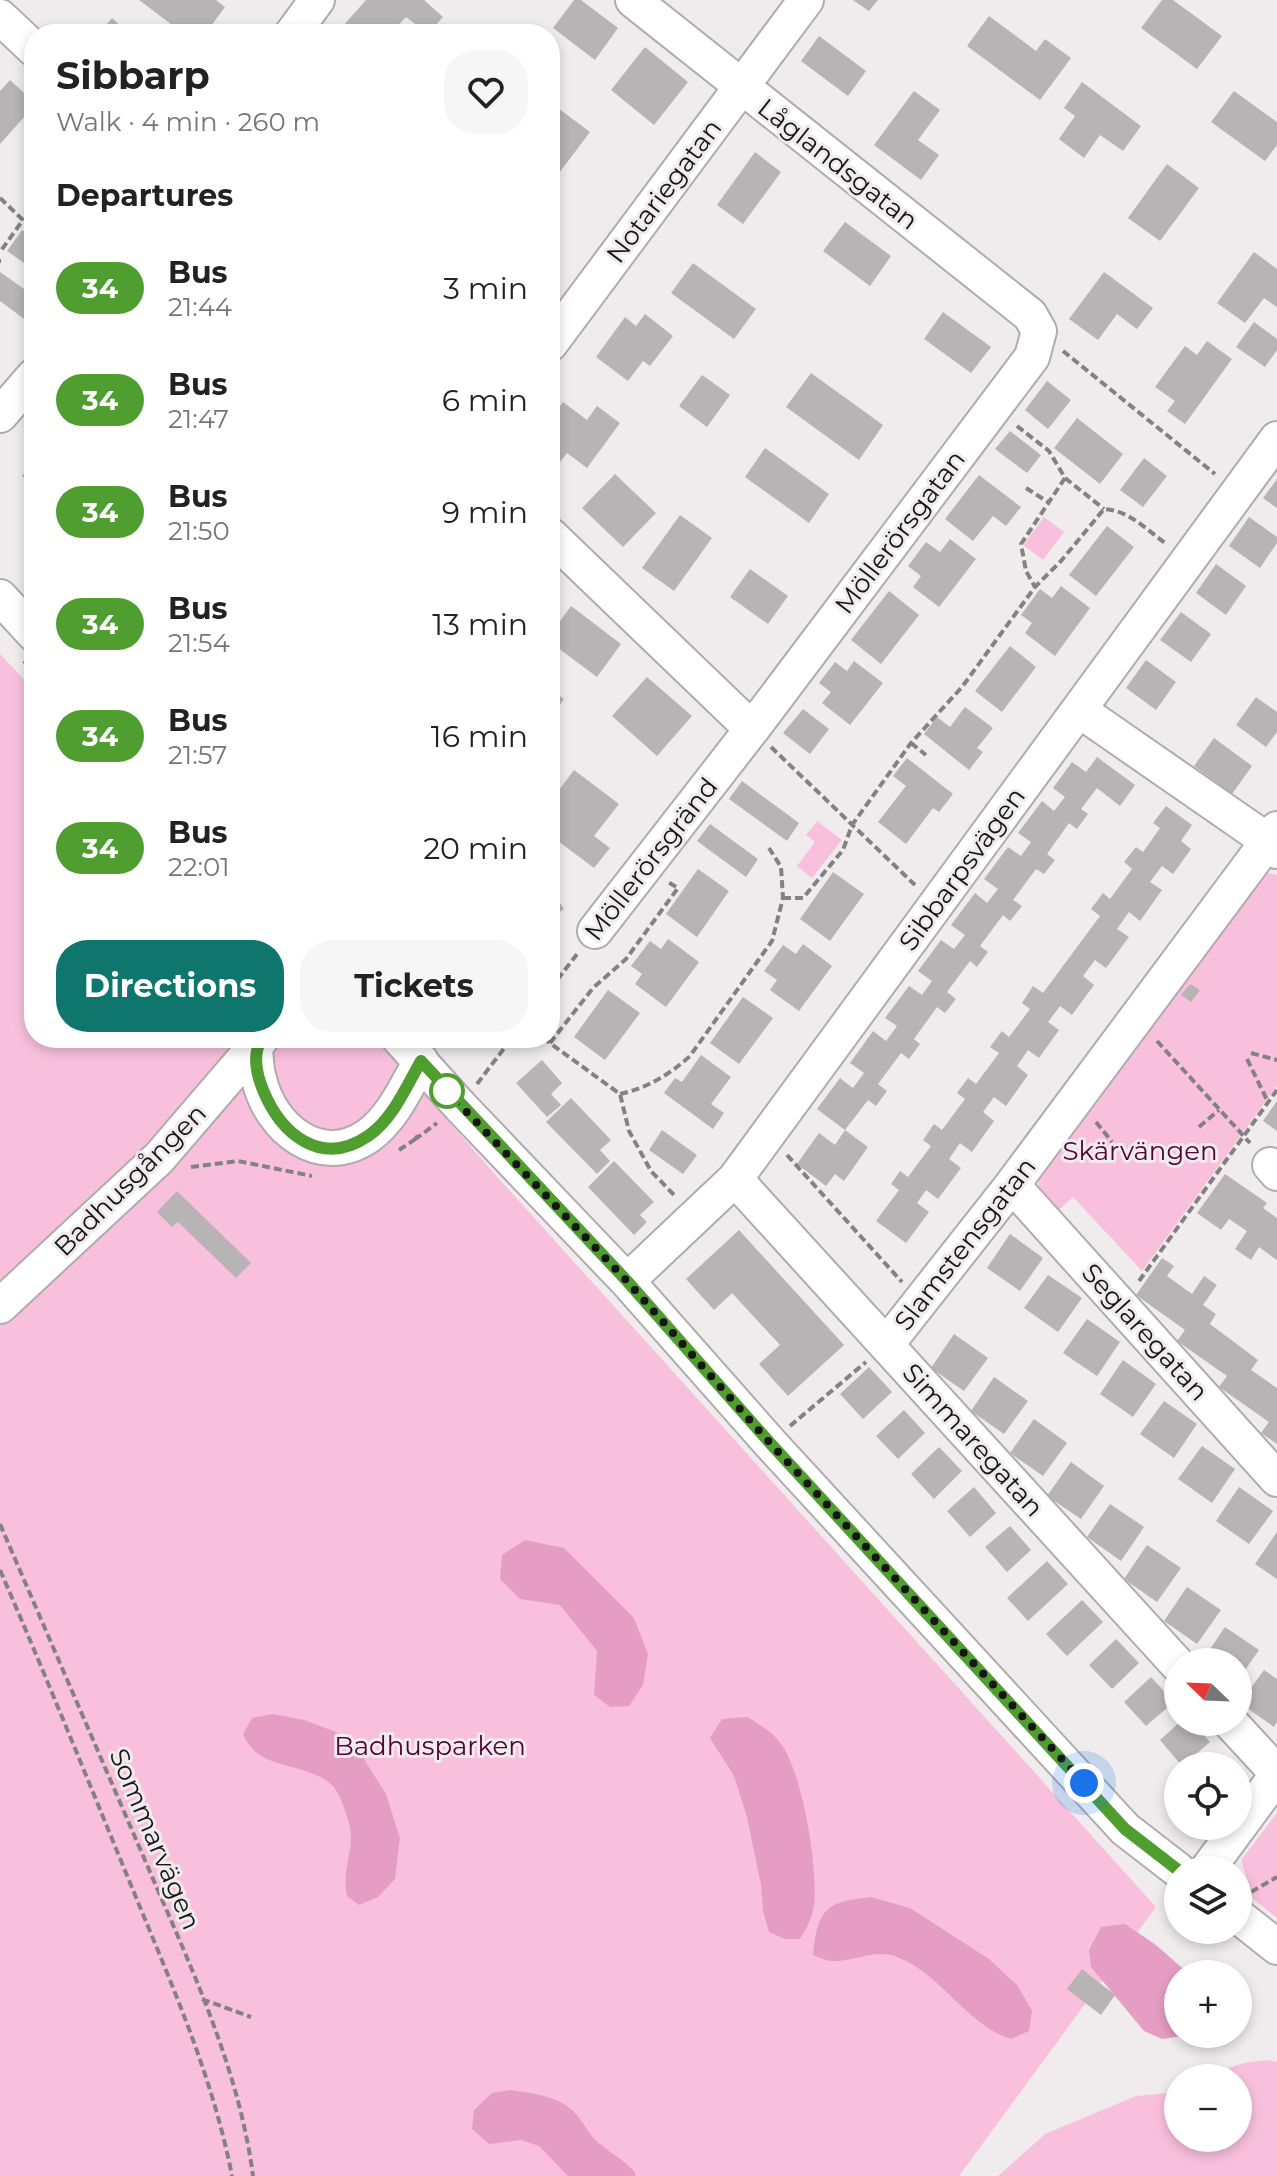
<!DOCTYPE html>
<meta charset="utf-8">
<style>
:root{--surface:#fff;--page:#f6f6f6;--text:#222;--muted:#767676;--accent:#0f766e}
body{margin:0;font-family:Montserrat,sans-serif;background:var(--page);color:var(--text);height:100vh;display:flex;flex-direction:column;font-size:30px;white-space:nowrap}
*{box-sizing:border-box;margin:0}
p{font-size:26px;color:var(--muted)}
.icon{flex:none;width:44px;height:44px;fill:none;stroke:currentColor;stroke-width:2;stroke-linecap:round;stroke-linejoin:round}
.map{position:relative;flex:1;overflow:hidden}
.details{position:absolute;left:24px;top:24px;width:536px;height:1024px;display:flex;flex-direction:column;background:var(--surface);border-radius:32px;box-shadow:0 4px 12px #0003}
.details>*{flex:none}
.badge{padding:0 16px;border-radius:26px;font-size:28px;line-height:52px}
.needle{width:52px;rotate:293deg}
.tools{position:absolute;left:1164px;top:1648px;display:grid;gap:16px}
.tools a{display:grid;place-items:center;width:88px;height:88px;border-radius:50%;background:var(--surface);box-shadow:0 4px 12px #0003;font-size:40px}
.you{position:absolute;width:40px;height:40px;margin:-20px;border:6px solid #fff;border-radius:50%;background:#1a73e8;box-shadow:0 0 0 12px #1a73e833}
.map>.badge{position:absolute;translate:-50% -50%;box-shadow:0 0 0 4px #fff}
h2{padding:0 32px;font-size:30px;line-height:72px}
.round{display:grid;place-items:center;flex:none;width:84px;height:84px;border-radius:32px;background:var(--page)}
.overview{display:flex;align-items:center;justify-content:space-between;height:136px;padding:0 32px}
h1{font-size:38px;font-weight:700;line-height:60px}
.action{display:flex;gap:16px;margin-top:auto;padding:16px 32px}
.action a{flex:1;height:92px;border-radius:32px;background:var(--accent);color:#fff;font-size:32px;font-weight:700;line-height:92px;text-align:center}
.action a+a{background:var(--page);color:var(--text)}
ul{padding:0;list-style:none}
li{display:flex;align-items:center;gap:24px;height:112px;padding:0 32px}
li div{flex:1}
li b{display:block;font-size:30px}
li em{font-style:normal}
li .badge{min-width:88px;font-weight:700;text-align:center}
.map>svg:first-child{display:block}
.green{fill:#f9c0de}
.forest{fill:#e59dc4}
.building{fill:#b8b3b5}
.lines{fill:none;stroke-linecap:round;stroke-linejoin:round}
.minor-casing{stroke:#b0abae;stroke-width:38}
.path{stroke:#848182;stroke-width:4;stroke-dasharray:8 4;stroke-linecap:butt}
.minor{stroke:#fff;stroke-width:34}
.line-casing{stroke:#fff;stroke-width:18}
.line{stroke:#509e2f;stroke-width:12}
.walk{stroke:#161415;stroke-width:8;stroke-dasharray:0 14.4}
.stop-dot{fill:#fff;stroke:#509e2f;stroke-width:4}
.labels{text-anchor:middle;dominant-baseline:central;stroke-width:6;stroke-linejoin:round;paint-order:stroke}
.street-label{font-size:26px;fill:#161415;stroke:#f0ebed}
.park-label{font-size:26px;fill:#55003b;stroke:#f0ebed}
</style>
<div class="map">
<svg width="1277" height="2176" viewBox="0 0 1277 2176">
<rect width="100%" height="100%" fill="#f0ebed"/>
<path class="green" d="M1044 517 1064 532 1043 560 1023 545Z
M0 654 34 690V1038H376L492 1171 1156 1907 959 2176H0Z
M817 821 842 840 812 878 797 866 815 842 806 835Z
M1269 873 1277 875V1086L1142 1271 1073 1197 1057 1212 1039 1188 1037 1171 1262 875Z
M1277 1813V1918L1253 1899 1241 1860Z
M1268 2060 1277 2062V2176H998L1045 2134 1136 2096 1178 2092V2138H1238V2078H1217C1230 2063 1250 2062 1268 2060Z"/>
<path class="forest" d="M525 1540 564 1548 634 1618 648 1654 643 1685 629 1706 610 1707 594 1695 597 1651 560 1605 520 1599 500 1579 502 1555Z
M273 1714 304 1720 336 1732 364 1759 386 1794 400 1838 395 1879 378 1897 359 1905 347 1896C341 1866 356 1850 349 1823 346 1812 339 1791 331 1784 304 1761 257 1771 243 1734L252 1718Z
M747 1717C764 1727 779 1736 787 1754 804 1787 818 1868 814 1905 812 1918 807 1928 800 1939H785L769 1932 763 1911 761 1885 747 1817 734 1776 710 1738 722 1719Z
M871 1897 910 1908 989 1959 1018 1986 1032 2011 1029 2031 1011 2039C966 2025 942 1974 897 1957 875 1948 853 1963 830 1961 825 1960 818 1957 813 1955 818 1909 825 1902 871 1897Z
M1125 1924 1156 1945 1189 1974H1178V2034H1182L1181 2036 1162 2039 1144 2031 1091 1967 1089 1950 1101 1927Z
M510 2090C532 2093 560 2096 576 2114 585 2124 589 2136 600 2144 612 2154 624 2160 635 2172V2176H568L539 2146 521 2140 489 2144 472 2129 474 2110 492 2093Z"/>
<path class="building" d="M139 0H216L225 7 208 30 214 34H184Z
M366 0H424L443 17 428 34 406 17 390 34H336Z
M574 0H581L618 28 595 60 553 28Z
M853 0H878L869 11Z
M1162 0H1173L1222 36 1197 69 1141 28Z
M989 16 1036 51 1045 39 1071 58 1040 100 967 46Z
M112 18 129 34H98Z
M819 36 866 71 848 96 801 61Z
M645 47 688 82 654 125 611 90Z
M10 80 34 102V106L0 144V91Z
M1082 82 1141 126 1123 151 1100 135 1084 158 1059 139 1075 116 1064 108Z
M914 91 940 110 918 140 939 155 921 180 874 145Z
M1234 91 1277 122V145L1265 161 1211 122Z
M550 102 590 132 550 185Z
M755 152 781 172 743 224 717 205Z
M1167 164 1199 188 1160 241 1128 218Z
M845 222 891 256 870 286 823 251Z
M22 230 34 239V270L7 251Z
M1254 252 1277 269V307L1264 298 1245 323 1217 303Z
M693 263 756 309 734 339 671 293Z
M0 272 34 296V311L27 321 0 301Z
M1104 272 1153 308 1137 329 1117 314 1098 340 1069 319Z
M943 312 991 347 971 373 924 339Z
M645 314 673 336 650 366 643 361 628 381 596 357 625 317 636 326Z
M1254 322 1277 339V350L1265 367 1236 347Z
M1207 341 1232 359 1185 424 1167 411 1175 401 1155 387 1185 346 1197 355Z
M811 373 883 425 859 460 786 407Z
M702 375 730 395 707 427 679 406Z
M1047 381 1071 400 1048 429 1025 410Z
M563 402 587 420 597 406 620 423 587 468 567 453 553 471 550 469V421Z
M1077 418 1123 454 1100 484 1054 448Z
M1010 431 1041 455 1027 473 995 449Z
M765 448 829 494 809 523 745 477Z
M1144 458 1167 476 1143 507 1120 490Z
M34 460V485L22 476Z
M615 474 656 513 623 547 582 508Z
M979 475 1021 507 1006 526 993 516 973 541 945 519Z
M1277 479V508L1263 498Z
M680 515 712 538 674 591 642 568Z
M1249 517 1277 537V543L1260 568 1229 546Z
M1107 526 1134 547 1096 596 1069 575Z
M950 539 976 559 939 607 913 587 921 576 908 566 926 542 940 552Z
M1216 564 1246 586 1226 615 1196 593Z
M750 569 788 596 768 624 730 597Z
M1061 586 1090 608 1055 656 1025 633 1032 623 1021 615 1040 589 1052 598Z
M889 591 919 615 881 664 851 640Z
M571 606 621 644 597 677 550 642V635Z
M1181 612 1211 634 1191 662 1160 640Z
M1010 646 1036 667 1002 712 975 691Z
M1146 660 1176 682 1156 710 1126 688Z
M854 661 883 683 850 725 822 703 831 692 819 683 835 662 847 671Z
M647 677 692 716 657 756 612 716Z
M550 689 564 699 550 718Z
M1256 697 1277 712V732L1266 747 1236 725Z
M965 707 993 728 977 748 983 752 969 770 924 734 937 717 950 727Z
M803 709 829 729 810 754 783 733Z
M1214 738 1252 766 1232 794 1194 766Z
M1097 757 1135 785 1120 806 1097 788 1081 809 1088 814 1077 829 1069 823 1047 854 1055 860 1044 874 1036 869 1013 900 1022 906 1010 921 1003 915 980 946 988 952 977 967 970 961 947 992 956 999 945 1013 937 1007 914 1039 920 1044 909 1059 901 1053 878 1084 887 1091 876 1106 868 1100 845 1130 817 1109 840 1078 853 1088 864 1073 850 1063 873 1031 886 1041 897 1026 885 1018 909 986 922 995 932 981 918 971 941 940 954 949 965 935 951 925 975 893 987 903 998 889 984 879 1008 847 1021 856 1031 842 1018 833 1042 801 1054 811 1065 797 1053 788 1072 762 1086 772Z
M907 758 953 794 939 812 933 808 906 844 878 822 906 786 893 776Z
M574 770 619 804 594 836 610 848 594 868 550 835V802Z
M742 781 799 823 787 841 729 799Z
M1166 806 1192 825 1181 841 1191 849 1173 874 1162 866 1150 882 1162 890 1140 921 1129 912 1117 929 1129 937 1106 968 1095 960 1083 976 1094 985 1072 1015 1060 1006 1048 1022 1059 1030 1039 1058 1028 1050 1017 1066 1028 1075 1006 1106 994 1097 983 1112 994 1121 972 1152 960 1143 949 1159 961 1168 938 1199 926 1190 917 1203 929 1212 906 1243 876 1221 899 1190 891 1184 900 1171 908 1177 931 1146 923 1140 934 1124 942 1130 965 1099 957 1093 968 1078 976 1084 999 1053 990 1047 1002 1031 1009 1037 1030 1009 1022 1003 1033 986 1043 993 1100 916 1091 909 1103 893 1110 899 1132 869 1124 862 1136 847 1143 852 1160 828 1153 823Z
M710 824 758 859 746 877 697 841Z
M698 869 729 891 697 937 666 914Z
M833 872 864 894 830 941 800 919Z
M550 889 564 909 550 919Z
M668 939 699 962 666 1007 635 984 642 974 631 966 650 941 661 949Z
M803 944 832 966 799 1011 770 990 777 980 764 971 783 945 796 954Z
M1190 984 1200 990 1191 1002 1181 995Z
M608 990 640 1013 605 1060 574 1037Z
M743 997 773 1018 739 1064 710 1043Z
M701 1055 731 1077 711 1104 724 1113 713 1129 664 1093 675 1078 682 1082Z
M542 1060 562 1083 551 1094 561 1105 547 1117 516 1083Z
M571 1098 611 1140 600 1150 610 1161 597 1174 546 1122Z
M1277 1101V1131L1263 1121Z
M662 1130 697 1155 683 1174 649 1150Z
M845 1130 868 1147 844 1181 835 1174 826 1186 797 1164 819 1133 835 1145Z
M614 1161 654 1202 640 1215 647 1222 634 1235 588 1187Z
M1225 1174 1267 1203 1263 1208 1277 1218V1260L1259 1247 1251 1260 1235 1249 1247 1231 1229 1219 1221 1230 1197 1213Z
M177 1191 251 1263 236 1278 178 1222 172 1227 157 1212Z
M739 1230 844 1345 788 1396 759 1364 780 1345 732 1293 714 1310 686 1279Z
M1010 1234 1043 1258 1020 1291 987 1268Z
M1162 1258 1174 1266 1167 1276 1192 1294 1204 1276 1217 1285 1203 1305 1216 1314 1210 1324 1258 1360 1251 1370 1277 1388V1444L1261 1433 1269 1422 1219 1387 1227 1376 1177 1341 1185 1330 1136 1295Z
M1048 1275 1082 1298 1058 1332 1024 1308Z
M1087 1319 1120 1342 1097 1376 1063 1353Z
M954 1334 988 1358 964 1391 931 1368Z
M1123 1360 1156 1384 1133 1417 1100 1394Z
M869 1367 892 1392 863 1419 840 1394Z
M994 1377 1028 1401 1004 1434 971 1411Z
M1164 1401 1197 1424 1174 1458 1140 1434Z
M904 1410 925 1433 898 1459 876 1436Z
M1034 1419 1067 1443 1043 1476 1010 1453Z
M1202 1446 1235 1469 1212 1503 1178 1479Z
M939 1447 962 1471 934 1499 911 1474Z
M1071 1462 1104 1486 1081 1519 1047 1496Z
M974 1487 996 1513 970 1537 947 1511Z
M1239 1487 1273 1511 1249 1544 1216 1521Z
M1110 1504 1144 1527 1121 1561 1087 1537Z
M1010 1526 1031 1550 1007 1572 985 1547Z
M1277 1532V1579L1255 1564Z
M1147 1545 1181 1568 1157 1602 1124 1579Z
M1047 1561 1068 1584 1028 1621 1007 1598Z
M1187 1587 1221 1610 1197 1644 1164 1621Z
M1082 1600 1103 1622 1067 1656 1046 1634Z
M1225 1627 1259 1650 1238 1680V1662L1202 1661Z
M1116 1639 1139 1663 1112 1689 1089 1665Z
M1264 1670 1277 1679V1722L1274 1727 1240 1703Z
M1151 1677 1174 1702 1146 1726 1124 1702Z
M1180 1722H1193L1210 1742 1182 1766 1160 1740Z
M1082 1969 1115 1995 1101 2015 1067 1989Z"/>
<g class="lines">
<defs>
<path id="minor" d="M0 17 34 49
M292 34 317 0
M550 344 806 0
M0 415 34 376
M550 535 752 729
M0 597 34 634
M1079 710 1268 841 1277 851
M595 931 752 729 1032 357 1039 331 1030 315 633 0
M399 1038 460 1106 627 1281 770 1443 1125 1829 1178 1870
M255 1049C256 1059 256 1070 259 1079 270 1128 320 1169 368 1136 393 1118 406 1087 421 1061
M1270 1165 1277 1173
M735 1179 1178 1665
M1012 1185 1277 1479
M627 1281 735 1179 1277 439
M0 1306 159 1158 262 1038
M886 1345 1012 1185 1277 829
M1230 1722 1277 1773
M1207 1870 1277 1775
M1238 1916 1277 1947"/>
</defs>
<use href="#minor" class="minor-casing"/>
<path class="path" d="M0 198 23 220 0 252
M0 261H1
M1063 351 1215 474
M1017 426 1049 451 1065 478 1021 544 1026 571 1035 587
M1065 478 1104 509
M1026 488 1048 502
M24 661 34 672
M911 743 926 755
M771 747 915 885
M783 898H803L843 850 852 825 911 743 962 687 1035 587 1061 561 1104 509C1128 510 1146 529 1165 543
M550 989 578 953
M543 1038 620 1094 629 1131 651 1171 675 1196
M1157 1041 1250 1143
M550 1043 593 988 626 959 678 888 668 882
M1251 1053 1277 1060
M1247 1059 1268 1102
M477 1084 512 1038
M620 1094C647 1088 669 1075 690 1056L772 941 783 898 781 867 769 848
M1096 1122 1112 1142
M1199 1127 1219 1110
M415 1136 417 1138 437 1123
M399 1150 417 1138
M787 1155 902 1282
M191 1167 238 1161 312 1176
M1139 1281 1277 1090
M790 1426 866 1362
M0 1524C49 1638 98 1751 147 1865 190 1965 239 2068 253 2176
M0 1570C46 1676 89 1783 133 1890 171 1983 213 2077 232 2176
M1251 1892 1277 1877
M202 1999 251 2017"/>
<use href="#minor" class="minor"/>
</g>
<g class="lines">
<defs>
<path id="line" d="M262 1038C252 1054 256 1073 263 1090 281 1134 321 1168 368 1136 393 1119 406 1087 421 1061L627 1281 770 1443 1125 1829 1178 1870"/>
</defs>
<use href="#line" class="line-casing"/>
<use href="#line" class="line"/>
<path class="walk" d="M447 1091 627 1281 770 1443 1084 1783"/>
</g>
<circle class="stop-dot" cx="447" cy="1091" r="16"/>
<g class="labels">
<g class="street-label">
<text transform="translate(838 164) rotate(38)">Låglandsgatan</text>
<text transform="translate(664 191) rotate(-53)">Notariegatan</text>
<text transform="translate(900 532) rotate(-53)">Möllerörsgatan</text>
<text transform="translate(651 859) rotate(-52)">Möllerörsgränd</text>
<text transform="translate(962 869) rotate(-54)">Sibbarpsvägen</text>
<text transform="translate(130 1180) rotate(-45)">Badhusgången</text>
<text transform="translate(965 1244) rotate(-52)">Slamstensgatan</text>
<text transform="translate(1145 1332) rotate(48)">Seglaregatan</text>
<text transform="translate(973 1440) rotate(48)">Simmaregatan</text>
<text transform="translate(155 1839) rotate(67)">Sommarvägen</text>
</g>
<g class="park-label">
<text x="1140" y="1151">Skärvängen</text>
<text x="430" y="1746">Badhusparken</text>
</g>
</g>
</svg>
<div class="tools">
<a><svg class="needle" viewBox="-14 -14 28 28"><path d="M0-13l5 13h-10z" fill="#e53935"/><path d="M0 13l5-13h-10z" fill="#767676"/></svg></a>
<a><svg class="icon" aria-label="locate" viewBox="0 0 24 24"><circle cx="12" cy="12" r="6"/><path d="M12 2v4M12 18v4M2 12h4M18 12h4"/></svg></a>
<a><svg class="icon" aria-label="layers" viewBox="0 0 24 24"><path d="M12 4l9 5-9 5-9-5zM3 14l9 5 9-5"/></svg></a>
<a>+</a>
<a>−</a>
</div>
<div class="you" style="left:1084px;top:1783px"></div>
<section class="details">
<div class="overview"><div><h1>Sibbarp</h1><p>Walk · 4 min · 260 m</p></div><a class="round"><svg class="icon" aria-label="heart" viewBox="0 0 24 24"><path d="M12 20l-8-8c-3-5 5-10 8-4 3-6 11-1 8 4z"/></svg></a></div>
<h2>Departures</h2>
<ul>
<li><span class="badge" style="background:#509e2f;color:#fff">34</span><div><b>Bus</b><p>21:44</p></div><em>3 min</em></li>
<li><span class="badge" style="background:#509e2f;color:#fff">34</span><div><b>Bus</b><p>21:47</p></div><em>6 min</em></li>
<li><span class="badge" style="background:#509e2f;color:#fff">34</span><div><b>Bus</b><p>21:50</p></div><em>9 min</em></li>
<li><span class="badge" style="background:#509e2f;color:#fff">34</span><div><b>Bus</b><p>21:54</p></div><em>13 min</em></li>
<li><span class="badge" style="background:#509e2f;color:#fff">34</span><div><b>Bus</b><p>21:57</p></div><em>16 min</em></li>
<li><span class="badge" style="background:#509e2f;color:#fff">34</span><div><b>Bus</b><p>22:01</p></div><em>20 min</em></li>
</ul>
<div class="action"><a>Directions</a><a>Tickets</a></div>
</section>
</div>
